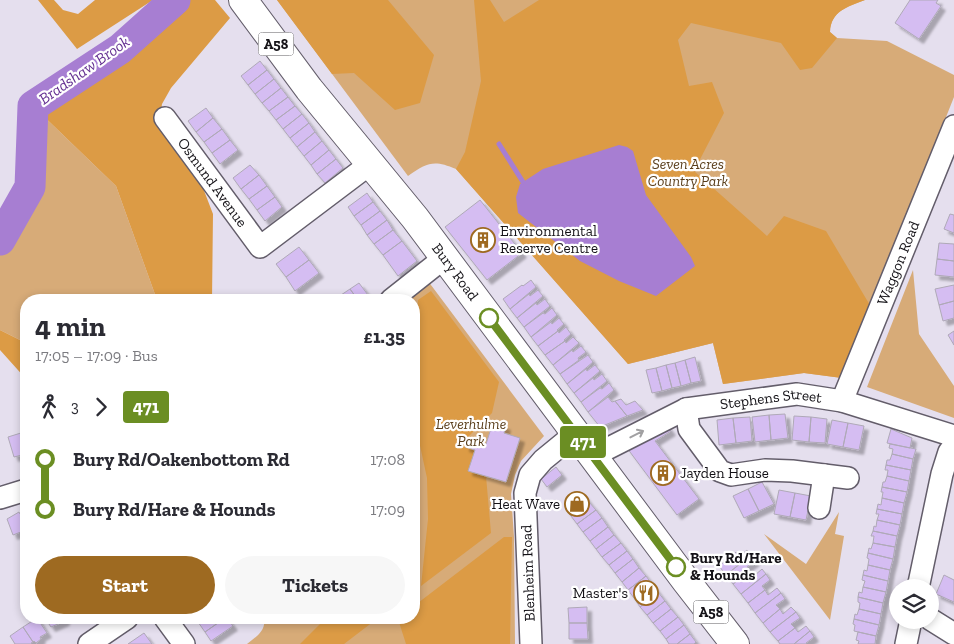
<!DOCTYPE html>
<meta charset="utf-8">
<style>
:root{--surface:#fff;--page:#f7f7f7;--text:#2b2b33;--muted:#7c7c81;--accent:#9e6a21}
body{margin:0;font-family:"Zilla Slab",serif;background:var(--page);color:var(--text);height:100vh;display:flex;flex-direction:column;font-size:19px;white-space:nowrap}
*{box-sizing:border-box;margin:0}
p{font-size:16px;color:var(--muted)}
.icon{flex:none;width:28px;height:28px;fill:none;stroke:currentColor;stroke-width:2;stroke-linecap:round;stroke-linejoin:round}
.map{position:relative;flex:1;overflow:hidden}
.sheet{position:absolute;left:20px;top:294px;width:400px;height:330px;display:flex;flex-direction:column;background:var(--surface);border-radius:20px;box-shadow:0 2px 8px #0003}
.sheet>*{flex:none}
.badge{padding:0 10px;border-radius:4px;font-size:18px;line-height:32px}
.fabs{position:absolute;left:889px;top:579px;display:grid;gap:10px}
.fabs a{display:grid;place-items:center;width:50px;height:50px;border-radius:50%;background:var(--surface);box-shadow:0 2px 8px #0003;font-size:25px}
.map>.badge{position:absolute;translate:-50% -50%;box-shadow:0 0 0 2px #fff}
.legs{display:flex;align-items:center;gap:8px;height:55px;padding:0 15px;font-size:16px}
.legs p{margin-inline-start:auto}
.summary{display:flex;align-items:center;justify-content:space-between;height:85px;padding:0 15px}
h1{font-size:28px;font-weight:700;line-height:38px}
.cta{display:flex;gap:10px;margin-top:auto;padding:10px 15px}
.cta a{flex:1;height:58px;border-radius:30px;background:var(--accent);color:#fff;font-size:20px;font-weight:700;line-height:58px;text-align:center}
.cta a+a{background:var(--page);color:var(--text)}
ul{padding:0 15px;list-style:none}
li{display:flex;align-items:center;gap:18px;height:50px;font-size:19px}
li i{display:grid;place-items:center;width:8px;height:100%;margin:0 6px;background:currentColor}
li i::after{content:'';width:12px;height:12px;margin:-6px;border:4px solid;border-radius:50%;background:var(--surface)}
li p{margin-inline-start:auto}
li:first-child i{background:linear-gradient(#0000 50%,currentColor 0)}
li:last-child i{background:linear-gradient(currentColor 50%,#0000 0)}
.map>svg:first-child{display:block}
.green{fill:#d7ab78}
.forest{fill:#dc9b45}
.water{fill:#a77ed2}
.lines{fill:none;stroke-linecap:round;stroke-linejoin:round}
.stream{stroke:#a77ed2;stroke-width:5}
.river{stroke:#a77ed2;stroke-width:31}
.building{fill:#d5bdf2;stroke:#afa9b7;filter:url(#shadow)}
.minor-casing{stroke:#635d6a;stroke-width:24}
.trunk-casing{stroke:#635d6a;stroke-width:30}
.minor{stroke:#fff;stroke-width:21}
.trunk{stroke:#fff;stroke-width:28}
.oneway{stroke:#a1a0a2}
.line-1-casing{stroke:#fff;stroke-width:11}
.line-1{stroke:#6b8e23;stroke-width:8}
.stop-1-dot{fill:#fff;stroke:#6b8e23;stroke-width:2.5}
.labels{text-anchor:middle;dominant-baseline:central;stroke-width:4.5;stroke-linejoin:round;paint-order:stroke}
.shield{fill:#fff;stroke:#5a595d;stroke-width:1}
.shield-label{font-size:14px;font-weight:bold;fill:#141217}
.park-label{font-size:15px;font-style:italic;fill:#5a3e1b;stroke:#fff}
.street-label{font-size:15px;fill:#141217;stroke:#fff}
.poi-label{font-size:15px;fill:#141217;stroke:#fff;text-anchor:start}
.stop-label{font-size:15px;font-weight:bold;fill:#141217;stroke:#fff;text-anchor:start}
.water-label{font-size:16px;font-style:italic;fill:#622d90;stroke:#fff}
</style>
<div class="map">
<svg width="954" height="644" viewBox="0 0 954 644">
<defs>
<filter id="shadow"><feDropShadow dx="4.5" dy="4.5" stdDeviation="1" flood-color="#0004"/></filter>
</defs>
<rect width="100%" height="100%" fill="#e5dfee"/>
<path class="green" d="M277 0H865C847 7 831 11 830 32L837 38 887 41 954 75V97L842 378 804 373 723 384 713 343 628 364 456 169C434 160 428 162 408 176Z
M33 106 116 186 157 300H26V343L0 330V240L30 187Z
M913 270 919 334 954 386V418L867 387Z
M428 281 544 436 521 461 515 475 511 494 514 537 515 644H247C257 636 266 631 264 618H414V300H404Z
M839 512 835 534 844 536 830 620 764 534 806 564Z"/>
<path class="forest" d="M38 0H54L63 10 78 14 95 0H153L77 49Z
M175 0H215L230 18 171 88 162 104 159 123 203 188 213 214 212 300H157L116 186 33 106 120 49Z
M277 0H388L434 55 420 103 395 110 354 73 332 74Z
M474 0H490L504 22 539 0H865C847 7 831 11 830 32L837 38 812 68 800 70 781 43 691 23 678 40 689 86 712 82 724 113 694 171 767 236 784 216 826 231 871 307 842 378 804 373 723 384 713 343 628 364 456 169 465 152 481 81Z
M431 291 499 382 492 413 467 438 465 446 475 450 468 471 486 476 491 533 421 586 428 519 427 478 416 427 418 300Z
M0 330 26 343V379L0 350Z
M504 537H512L510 644H406L398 619 400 618H414V606Z
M326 618H378L344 644H300Z"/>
<path class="water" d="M619 145 627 147 633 151 646 195 691 257 695 266 656 296 619 281 580 261 518 213 516 197 520 184 543 169Z"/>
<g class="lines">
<path class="stream" d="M499 144 523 182"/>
<path class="river" d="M0 240 30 187 33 106 120 49 175 0"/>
</g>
<path class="building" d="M910 0H938L936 3 941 6 919 39 895 23Z
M260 61 267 70 248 85 241 76Z
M267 70 274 79 255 94 248 85Z
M274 79 281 88 262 103 255 94Z
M281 88 288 97 269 111 262 103Z
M288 97 295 106 276 120 269 111Z
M295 106 302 114 283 129 276 120Z
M206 108 213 118 196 132 188 121Z
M302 114 309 123 290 138 283 129Z
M213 118 222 129 204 142 196 132Z
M309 123 315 132 297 147 290 138Z
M222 129 230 140 212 153 204 142Z
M315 132 322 141 304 156 297 147Z
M230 140 238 150 220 164 212 153Z
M322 141 329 150 311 165 304 156Z
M329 150 336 159 317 174 311 165Z
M336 159 343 168 325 183 317 174Z
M250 165 259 175 241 189 233 178Z
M259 175 267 186 249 199 241 189Z
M267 186 275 197 257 210 249 199Z
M367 193 373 202 354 216 348 207Z
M275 197 282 207 265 221 257 210Z
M480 200 522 253 487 280 445 227Z
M373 202 380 211 361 225 354 216Z
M380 211 387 220 367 235 361 225Z
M950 214 954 215V233L944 229Z
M387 220 393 230 374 244 367 235Z
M393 230 402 241 383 255 374 244Z
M402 241 417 261 398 276 383 255Z
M939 243 954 244V261L937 259Z
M299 247 309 260 286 277 276 264Z
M937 259 954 261V277L935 275Z
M309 260 319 273 295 291 286 277Z
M531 280 536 287 510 309 503 299 522 285 523 286Z
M359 283 371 299 370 300H358L350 289Z
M954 285V301L939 305 935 289Z
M350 289 358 300H345L341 295Z
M538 290 543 296 517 318 510 309 529 294 530 296Z
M545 299 550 306 524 327 517 318 536 303 537 305Z
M954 301V318L943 321 939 305Z
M552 308 557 315 531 337 524 327 543 313 545 314Z
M559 318 564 324 557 330 558 331 538 346 531 337 551 322 552 324Z
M566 327 571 334 564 340 565 341 545 355 538 346 558 331 559 333Z
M954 331V345L948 335Z
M573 337 579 343 553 365 545 355 565 341 566 343Z
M581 346 586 352 578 358 579 360 560 374 553 365 572 350 573 352Z
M588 355 593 362 567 384 560 374Z
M695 357 701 381 691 383 685 360Z
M685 360 691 383 681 386 675 363Z
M675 363 681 386 672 388 666 365Z
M595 365 600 371 574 393 567 384 586 369 587 371Z
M666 365 672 388 662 391 656 368Z
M656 368 662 391 652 393 646 370Z
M602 374 607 381 581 402 574 393 593 378 594 380Z
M609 383 614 390 588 412 581 402 600 388 602 389Z
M608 397 612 402 615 401 627 416 600 427 588 412Z
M621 399 626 405 635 401 643 410 627 416 615 401Z
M785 414 788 438 771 440 769 415Z
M769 415 771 440 755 442 752 417Z
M794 416 811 417 809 442 792 440Z
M750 417 752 441 736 443 733 418Z
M811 417 827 419 825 443 809 442Z
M733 418 736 443 719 445 717 420Z
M832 420 848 423 843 447 827 444Z
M493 422 506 426 504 433 520 438 506 482 468 471 475 450 465 447 467 438 486 444Z
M665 423 671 431 655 441 699 499 677 515 627 448Z
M848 423 864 426 859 450 843 447Z
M891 429 912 438 910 448 887 443Z
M24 432 26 441V454L14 457 8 437Z
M890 444 916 449 913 459 892 454 893 449 889 448Z
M892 454 913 459 911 470 886 465 887 460H890Z
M886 465 911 470 909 481 887 476 888 470H885Z
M556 467 562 475 547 487 541 479Z
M887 476 909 481 907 492 882 487 883 482H885Z
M762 482 774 504 759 511 748 489Z
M882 487 907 492 904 503 882 498 883 492H881Z
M748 489 759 511 744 518 733 496Z
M779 490 795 493 790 517 774 514Z
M795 493 811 496 806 520 790 517Z
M583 494 589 502 571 516 565 508Z
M882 498 904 503 902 514 877 509 878 504 881 505Z
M589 502 596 510 577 524 571 516Z
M877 509 902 514 900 525 877 520 879 514H876Z
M596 510 602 518 583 532 577 524Z
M19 512 20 514 22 513 26 525V530L13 535 7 519Z
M602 518 608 527 590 541 583 532Z
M877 520 900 525 897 536 873 531 874 526 876 527Z
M608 527 614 535 596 549 590 541Z
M873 531 897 536 895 547 873 543 874 536H871Z
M614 535 621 543 602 557 596 549Z
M621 543 627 551 609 565 602 557Z
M873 543 895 547 893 559 868 553 869 548 871 549Z
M747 550 751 555 726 575 719 566 736 552 739 557Z
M627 551 633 559 615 573 609 565Z
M868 553 893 559 890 570 868 565 869 559 867 558Z
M751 555 755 561 747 567 750 571 733 584 726 575Z
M633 559 639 568 622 582 615 573Z
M868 565 890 570 888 581 863 575 864 570 867 571Z
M639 568 646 576 628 590 622 582Z
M762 569 766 574 741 594 733 584 750 571 754 576Z
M766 574 770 580 762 586 765 590 748 603 741 594Z
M863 575 888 581 886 592 863 587 865 581 862 580Z
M944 575 954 580V602L936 594Z
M646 576 652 584 634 598 628 590Z
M652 584 658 592 640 607 634 598Z
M863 587 886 592 883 603 858 597 859 592 862 593Z
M777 588 781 593 755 613 748 603 765 590 768 595Z
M658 592 665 601 647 615 640 607Z
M781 593 785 599 776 605 780 609 763 623 755 613Z
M858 597 883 603 881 614 859 609 860 603 858 602Z
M665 601 671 609 653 623 647 615Z
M587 607V623H569L568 608Z
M791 607 796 612 770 632 763 623 780 609 783 614Z
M671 609 678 617 660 631 653 623Z
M859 609 881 614 879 625 854 619 855 614 857 615Z
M796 612 800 618 791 624 795 628 778 641 770 632Z
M678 617 684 625 666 639 660 631Z
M37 618 47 633 40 637 41 639 36 643 34 641 33 642 23 627Z
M45 618H65V621L51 627Z
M205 618H225L205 632 198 622Z
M225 618H227L233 626 211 641 205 632Z
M854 619 879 625 876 636 854 631 855 625 853 624Z
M569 623H587L588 639H569Z
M684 625 690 634 677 644H669L666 639Z
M806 626 810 631 794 644H780L778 641 795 628 798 632Z
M23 627 33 642 31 643 32 644H15L10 636Z
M810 631 814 637 806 643 807 644H794Z
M858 632 876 636 875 644H858L859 641 856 640Z
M144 633 152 644H128Z
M690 634 696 642 694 644H677Z"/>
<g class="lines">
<defs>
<g id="minor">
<path id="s1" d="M165 118 260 247 370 164"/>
<path d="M391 300 444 258"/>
<path id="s2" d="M842 401 954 126"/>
<path d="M686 409 689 429 720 471 731 475 765 470 792 471 848 478"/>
<path id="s3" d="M593 456 686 409 797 394 842 401 954 436"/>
<path d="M0 498 26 490"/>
<path d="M819 508 824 475"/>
<path d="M918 588 942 474 949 452 954 445"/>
<path d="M165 618 184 644"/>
<path d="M930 619 954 634"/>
<path d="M89 644 127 618"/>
<path d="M531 644 525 493 530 475 543 460 576 433"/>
<path d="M906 644 911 620"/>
</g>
<g id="trunk">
<path id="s4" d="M243 0 309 89 415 218 686 581 735 644"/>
</g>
</defs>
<use href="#minor" class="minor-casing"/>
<use href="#trunk" class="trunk-casing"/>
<use href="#minor" class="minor"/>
<use href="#trunk" class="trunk"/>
</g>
<defs><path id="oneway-shaft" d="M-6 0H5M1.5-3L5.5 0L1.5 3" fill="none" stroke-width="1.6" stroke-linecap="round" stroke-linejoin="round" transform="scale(1.25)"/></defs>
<use class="oneway" href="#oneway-shaft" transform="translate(637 434) rotate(-27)"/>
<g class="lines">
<defs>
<path id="line-1" d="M489 318 676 567"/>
</defs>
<use href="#line-1" class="line-1-casing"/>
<use href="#line-1" class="line-1"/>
</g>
<defs>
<symbol id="building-ring" viewBox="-11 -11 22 22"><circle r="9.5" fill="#fff" stroke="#9e6a21" stroke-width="1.5"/><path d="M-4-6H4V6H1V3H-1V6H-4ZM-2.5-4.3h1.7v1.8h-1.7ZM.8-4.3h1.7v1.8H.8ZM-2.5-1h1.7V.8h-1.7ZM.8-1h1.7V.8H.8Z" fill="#9e6a21"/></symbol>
<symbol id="shop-ring" viewBox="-11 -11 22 22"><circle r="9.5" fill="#fff" stroke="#9e6a21" stroke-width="1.5"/><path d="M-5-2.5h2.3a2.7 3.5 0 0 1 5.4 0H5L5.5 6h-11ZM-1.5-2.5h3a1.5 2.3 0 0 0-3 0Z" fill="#9e6a21"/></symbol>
<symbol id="restaurant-ring" viewBox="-11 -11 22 22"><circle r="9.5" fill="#fff" stroke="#9e6a21" stroke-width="1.5"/><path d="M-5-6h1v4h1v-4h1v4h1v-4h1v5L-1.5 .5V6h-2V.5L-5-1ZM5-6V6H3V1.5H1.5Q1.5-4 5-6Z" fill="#9e6a21"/></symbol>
</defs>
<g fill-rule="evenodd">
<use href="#building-ring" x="469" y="226" width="28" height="28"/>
<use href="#building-ring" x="649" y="459" width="28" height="28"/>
<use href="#shop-ring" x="563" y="490" width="28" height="28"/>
<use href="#restaurant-ring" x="632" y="579" width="28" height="28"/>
</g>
<g class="stop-1-dot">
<circle cx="489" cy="318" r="9"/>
<circle cx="676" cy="567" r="9"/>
</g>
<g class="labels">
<g class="shield">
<rect x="258.5" y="32.5" width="35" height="23" rx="4"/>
<rect x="693.5" y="600.5" width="35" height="23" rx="4"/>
</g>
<g class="shield-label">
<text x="276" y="44">A58</text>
<text x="711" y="612">A58</text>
</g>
<g class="park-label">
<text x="688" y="164">Seven Acres<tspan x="688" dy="17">Country Park</tspan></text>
<text x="471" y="424">Leverhulme<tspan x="471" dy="17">Park</tspan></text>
</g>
<g class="street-label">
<text stroke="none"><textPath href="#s1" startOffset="80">Osmund Avenue</textPath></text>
<text stroke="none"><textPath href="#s2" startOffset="149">Waggon Road</textPath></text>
<text stroke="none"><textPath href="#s4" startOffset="345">Bury Road</textPath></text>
<text stroke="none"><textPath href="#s3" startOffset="190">Stephens Street</textPath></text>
<text transform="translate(528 573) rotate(-92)">Blenheim Road</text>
</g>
<g class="poi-label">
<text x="500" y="231">Environmental<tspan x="500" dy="17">Reserve Centre</tspan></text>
<text x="680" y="473">Jayden House</text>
<text x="560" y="504" text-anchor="end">Heat Wave</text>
<text x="628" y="593" text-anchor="end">Master's</text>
</g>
<g class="stop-label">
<text x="690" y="558">Bury Rd/Hare<tspan x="690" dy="17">&amp; Hounds</tspan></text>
</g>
<g class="water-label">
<text transform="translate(84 70) rotate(-35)">Bradshaw Brook</text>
</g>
</g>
</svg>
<div class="fabs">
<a><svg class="icon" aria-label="layers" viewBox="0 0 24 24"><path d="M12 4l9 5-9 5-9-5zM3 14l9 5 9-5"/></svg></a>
</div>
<b class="badge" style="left:583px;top:442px;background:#6b8e23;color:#fff">471</b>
<section class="sheet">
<div class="summary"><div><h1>4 min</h1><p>17:05 – 17:09 · Bus</p></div><b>£1.35</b></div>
<div class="legs"><svg class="icon" aria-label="walk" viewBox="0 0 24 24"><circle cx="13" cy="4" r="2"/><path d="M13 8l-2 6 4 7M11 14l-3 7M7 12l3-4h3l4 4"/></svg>3<svg class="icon" aria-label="forward" viewBox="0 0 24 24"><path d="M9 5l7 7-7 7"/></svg><b class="badge" style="background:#6b8e23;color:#fff">471</b></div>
<ul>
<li><i style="color:#6b8e23"></i><b>Bury Rd/Oakenbottom Rd</b><p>17:08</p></li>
<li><i style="color:#6b8e23"></i><b>Bury Rd/Hare &amp; Hounds</b><p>17:09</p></li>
</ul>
<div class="cta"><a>Start</a><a>Tickets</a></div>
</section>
</div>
